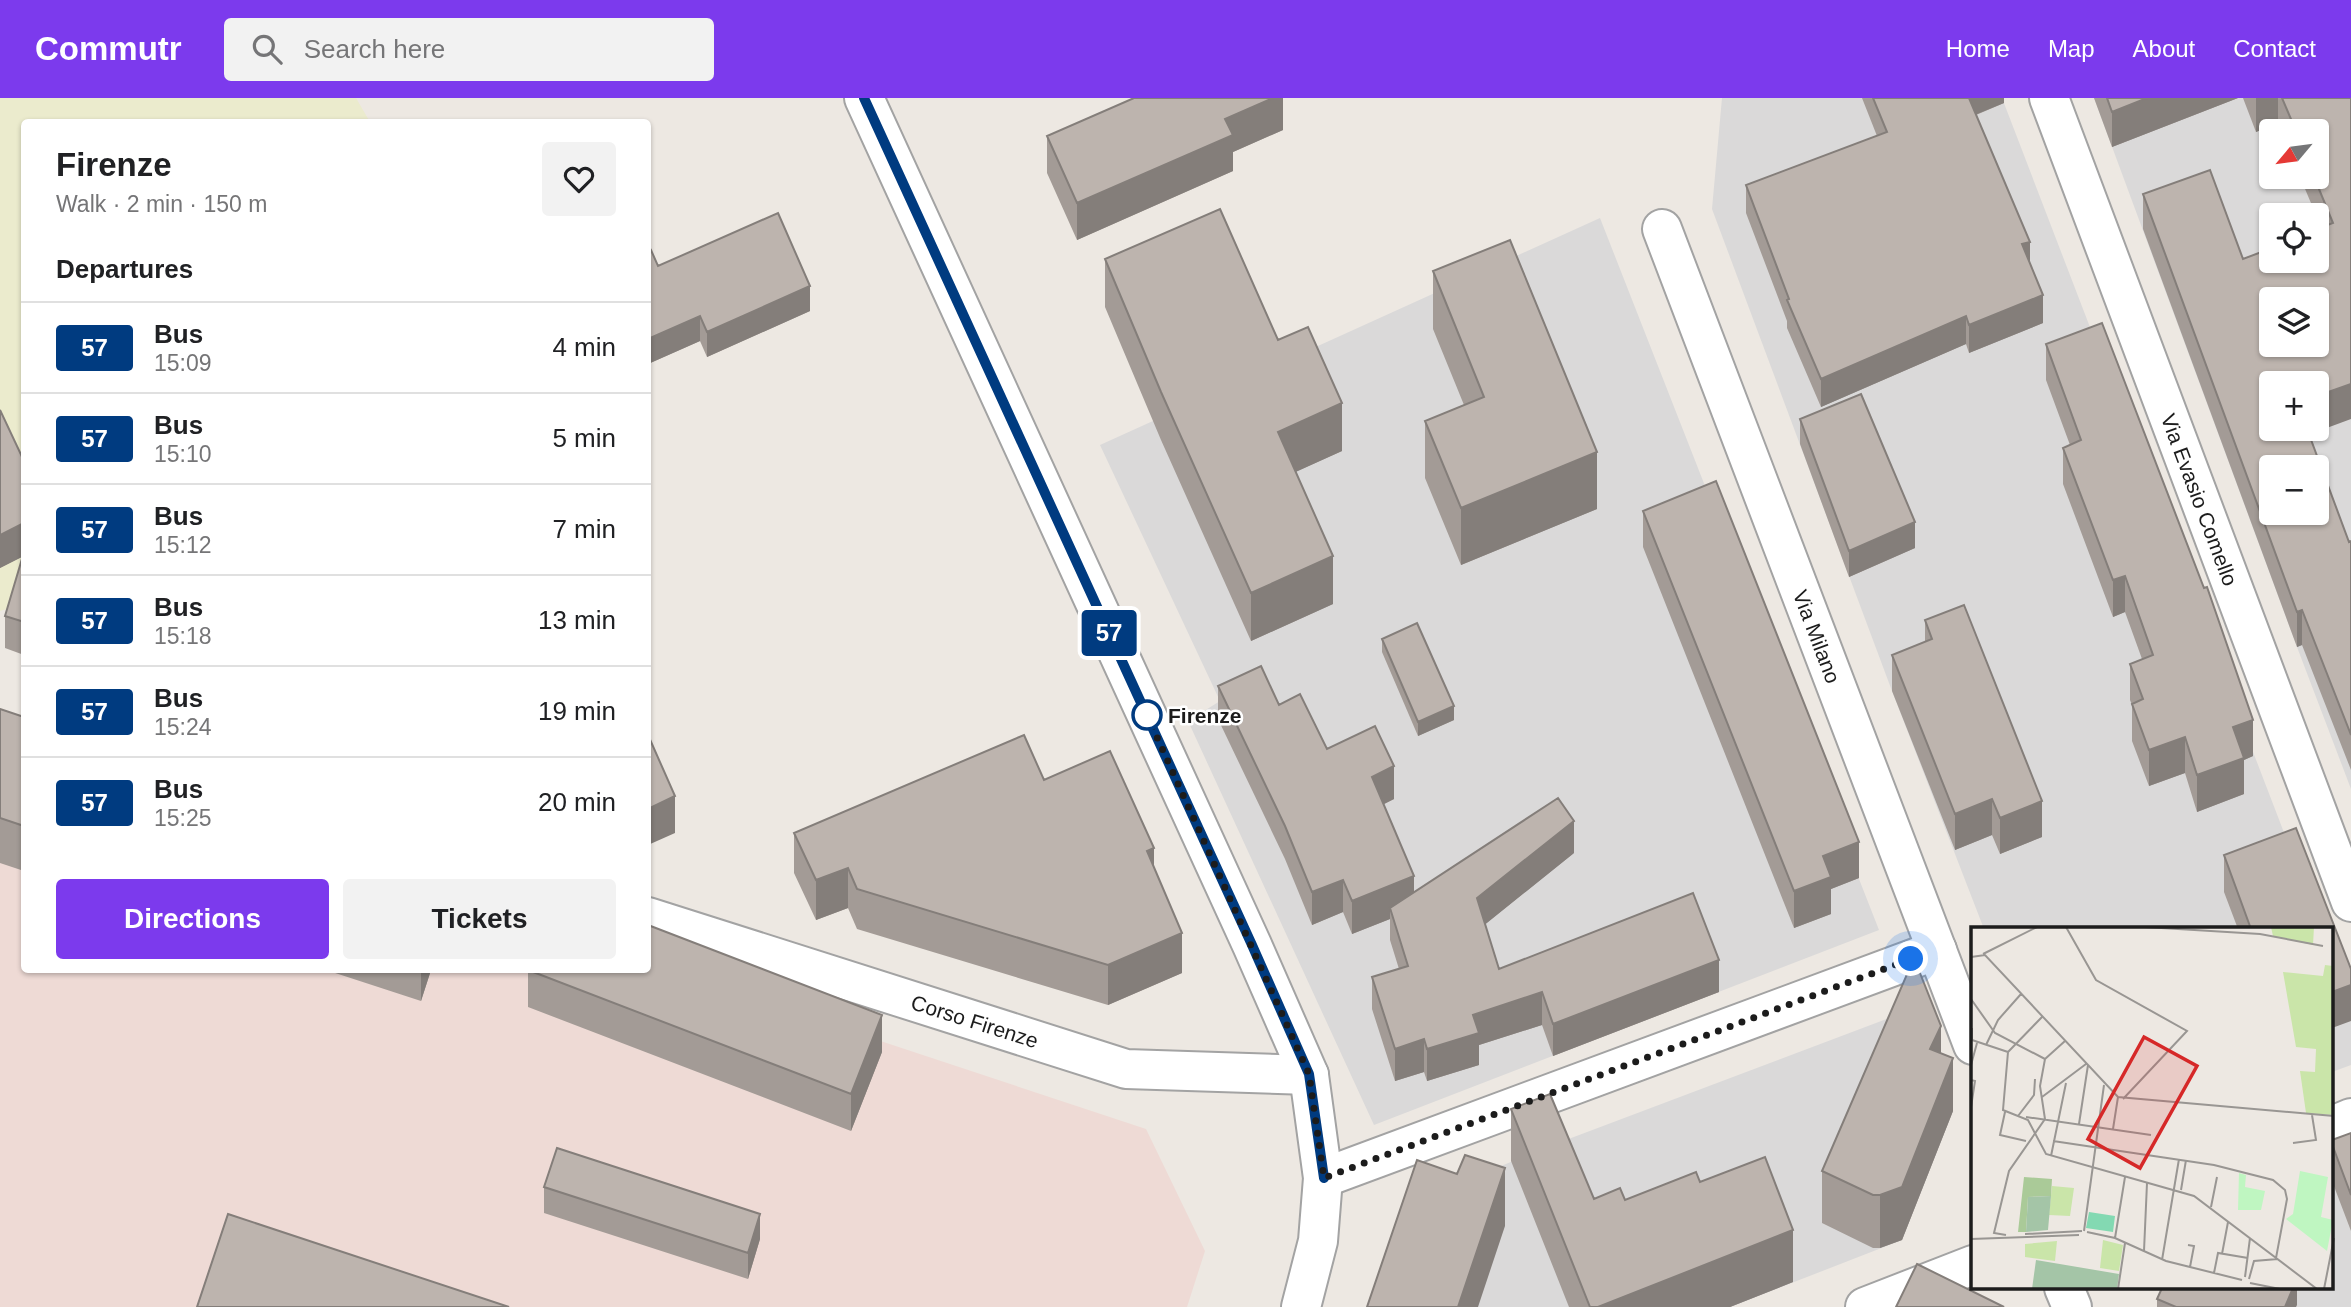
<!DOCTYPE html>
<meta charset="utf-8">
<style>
:root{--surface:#fff;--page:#f2f2f2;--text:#202124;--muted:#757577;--line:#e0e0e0;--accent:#7c3aed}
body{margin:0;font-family:Helvetica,sans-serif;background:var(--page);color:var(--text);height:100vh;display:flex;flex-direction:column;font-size:26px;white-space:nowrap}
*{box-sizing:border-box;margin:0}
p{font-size:23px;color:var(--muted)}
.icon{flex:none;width:38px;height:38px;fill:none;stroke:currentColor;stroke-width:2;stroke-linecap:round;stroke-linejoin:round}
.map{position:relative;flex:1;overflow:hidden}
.details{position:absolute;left:21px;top:21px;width:630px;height:854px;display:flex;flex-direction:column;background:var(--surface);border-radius:7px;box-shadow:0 2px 5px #0004}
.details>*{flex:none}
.badge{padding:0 14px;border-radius:5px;font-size:24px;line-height:46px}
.needle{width:46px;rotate:241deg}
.controls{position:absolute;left:2259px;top:21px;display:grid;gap:14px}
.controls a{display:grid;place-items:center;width:70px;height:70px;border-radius:7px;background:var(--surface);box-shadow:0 2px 5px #0004;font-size:35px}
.you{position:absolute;width:35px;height:35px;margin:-18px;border:5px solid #fff;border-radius:50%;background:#1a73e8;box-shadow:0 0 0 10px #1a73e833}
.map>.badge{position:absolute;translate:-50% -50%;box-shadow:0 0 0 4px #fff}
h2{padding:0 35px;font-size:26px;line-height:63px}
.round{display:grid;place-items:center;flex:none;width:74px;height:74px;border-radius:7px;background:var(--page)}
.headline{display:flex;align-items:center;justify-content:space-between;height:119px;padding:0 35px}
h1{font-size:33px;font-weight:700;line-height:52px}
.cta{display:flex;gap:14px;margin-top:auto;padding:14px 35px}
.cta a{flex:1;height:80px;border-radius:7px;background:var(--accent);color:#fff;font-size:28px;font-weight:700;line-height:80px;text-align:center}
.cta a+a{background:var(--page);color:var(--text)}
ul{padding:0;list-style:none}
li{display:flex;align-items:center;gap:21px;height:91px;padding:0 35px;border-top:2px solid var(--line)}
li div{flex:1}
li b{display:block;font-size:26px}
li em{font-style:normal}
li .badge{min-width:77px;font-weight:700;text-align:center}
header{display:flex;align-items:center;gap:42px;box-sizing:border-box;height:98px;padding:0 35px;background:var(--accent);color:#fff}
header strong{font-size:33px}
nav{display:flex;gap:38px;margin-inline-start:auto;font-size:24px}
.search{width:490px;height:63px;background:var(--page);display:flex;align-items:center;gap:18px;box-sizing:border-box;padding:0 24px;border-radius:7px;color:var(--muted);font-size:26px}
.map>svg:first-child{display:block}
.residential{fill:#dad9d9;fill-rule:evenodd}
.military{fill:#eedad5}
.farmland{fill:#ebebcd}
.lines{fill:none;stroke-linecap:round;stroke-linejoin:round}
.minor-casing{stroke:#a3a3a3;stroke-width:42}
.tertiary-casing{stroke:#a3a3a3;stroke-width:42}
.minor{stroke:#fff;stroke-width:38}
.tertiary{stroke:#fff;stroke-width:38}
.wall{fill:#a39b96}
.shaded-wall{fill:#847e7a}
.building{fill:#bdb4ae;stroke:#847e7a;stroke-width:2;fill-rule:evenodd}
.line-casing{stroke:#fff;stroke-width:16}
.line{stroke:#003b80;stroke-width:10}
.walk{stroke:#1c1c1c;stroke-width:7;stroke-dasharray:0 12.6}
.stop-dot{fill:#fff;stroke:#003b80;stroke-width:3.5}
.labels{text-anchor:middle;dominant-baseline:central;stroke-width:5;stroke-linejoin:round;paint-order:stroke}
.street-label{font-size:21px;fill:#1c1c1c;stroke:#fff}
.stop-label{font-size:21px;font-weight:bold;fill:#1c1c1c;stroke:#fff;text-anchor:start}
.inset-road{fill:none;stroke:#999693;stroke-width:2}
.view{fill:#d62828;fill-opacity:0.15;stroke:#d62828;stroke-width:3.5}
.inset-edge{fill:none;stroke:#1c1c1c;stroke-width:3.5}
</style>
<header>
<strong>Commutr</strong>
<div class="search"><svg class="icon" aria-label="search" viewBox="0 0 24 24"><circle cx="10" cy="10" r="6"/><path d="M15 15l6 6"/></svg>Search here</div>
<nav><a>Home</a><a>Map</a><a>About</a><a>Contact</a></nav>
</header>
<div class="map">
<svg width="2351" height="1209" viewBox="0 0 2351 1209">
<rect width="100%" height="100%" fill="#ede8e2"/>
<path class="residential" d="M1722 0H2002L2321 831H1984L1892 593 1712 111Z
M2094 0H2351V691L2297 549ZM2272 33H2317V79H2272ZM2272 117H2317V163H2272ZM2272 201H2317V247H2272ZM2272 285H2317V331H2272ZM2272 369H2317V415H2272Z
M1600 120 1879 832 1374 1027 1188 623 1220 603 1100 347Z
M2332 858 2351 908V967L2332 974Z
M1913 911 1953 1013 1902 1142 1730 1209H1386L1423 1100 1550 1048Z
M2351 1071V1209H2165L2174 1190H2332V1079Z"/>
<path class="military" d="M0 650 24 659V872H648V866L1146 1031 1205 1153 1187 1209H0Z"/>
<path class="farmland" d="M0 0H356L370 24H24V506L0 513Z"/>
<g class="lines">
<defs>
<g id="minor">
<path id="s1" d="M2049 0 2351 804"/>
<path id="s2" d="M1662 131 1973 947"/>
<path id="s3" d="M648 819 1126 971 1309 977"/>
<path d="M1323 1080 1937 852"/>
</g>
<path id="tertiary" d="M864 0 1252 847 1309 977 1323 1080 1318 1143 1301 1209
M2332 1028 2351 1020
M2064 1190 2072 1209
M1865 1209 1973 1167"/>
</defs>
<use href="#minor" class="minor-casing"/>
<use href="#tertiary" class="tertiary-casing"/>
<use href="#minor" class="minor"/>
<use href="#tertiary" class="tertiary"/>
</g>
<path class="wall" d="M1283 0V32L1233 54V73L1077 142 1047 75V38Z
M1862 0H2004V5L1976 17 2030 165 2043 225 1969 255 1966 246 1821 309 1787 230V223L1746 115V87L1877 38Z
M2094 0H2238L2112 49Z
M2243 0H2351L2309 336 2349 444 2351 443V672L2302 547 2297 549 2143 131V96L2243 161 2321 130 2317 121V117H2316L2300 79H2317V33H2281L2278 25 2256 34Z
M648 154 658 168 810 213 707 259 700 243 648 266Z
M1105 161 1278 242 1342 353 1295 374 1333 506 1251 543 1161 342 1105 209Z
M1433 173 1597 411 1461 467 1425 380V323L1464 307 1433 231Z
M2046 246 2253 658 2244 662V696L2197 714 2185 675 2149 688 2132 643V607L2130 602V566L2142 561 2125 514 2113 519 2063 386V350L2070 347 2046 282Z
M0 312 24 363V557L5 550V518L23 458 0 470Z
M1800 321 1915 450 1849 479 1800 346Z
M1643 413 1859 780 1831 791V816L1794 830 1643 449Z
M1925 522 2042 739 2000 756 1992 737 1955 752 1892 593V557L1925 544Z
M1382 541 1454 622 1418 638 1382 554Z
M1218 588 1279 607 1327 651 1394 701 1384 706 1414 794 1574 755 1485 826 1499 871 1719 894 1553 958 1542 927 1479 947V967L1427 983 1424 974 1395 983 1372 911V879L1399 871 1390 842V821L1352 836 1343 814 1312 827 1285 761 1218 621Z
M0 611 24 619V773L0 765Z
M1044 682 1154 769 1182 875 1108 907 857 831 848 810 816 822 794 775V735Z
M2224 757 2332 831H2238L2224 794Z
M326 872H431L421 903Z
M528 872 882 954 851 1033 528 909Z
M1941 956 1953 1013 1902 1142 1880 1150H1873L1822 1125V1073Z
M1511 1011 1594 1101 1625 1102 1700 1084 1793 1184 1730 1209H1569L1511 1063Z
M2351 1035V1133L2332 1083V1042Z
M544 1089 760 1141 748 1181 544 1115Z
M2297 1190 2296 1209H2157V1201Z"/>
<path class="shaded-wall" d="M1273 0H1283V32L1233 54V73L1077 142V105L1225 21Z
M1965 0H2004V5L1965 21Z
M2147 0H2238L2112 49V14Z
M2256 0H2278V25L2256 34Z
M2030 144V172L2022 146Z
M810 188V213L707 259V234Z
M2043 197V225L1969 255V227Z
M700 218V243L648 266V241Z
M1966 218V246L1821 309V281Z
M2351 286V321L2297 341V331H2317V298Z
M1342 305V353L1278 382V334Z
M1597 354V411L1461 467V410Z
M1915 424V450L1849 479V453Z
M24 425V458L0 470V437Z
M1333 458V506L1251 543V495Z
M2125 478V514L2113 519V482Z
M2302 512V547L2297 549V514Z
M1454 608V622L1418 638V624Z
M2253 622V658L2244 662V696L2197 714V677L2233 629Z
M2185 639V675L2149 688V652Z
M1394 668V701L1372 712V679Z
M675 698V735L648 747V711Z
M1992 701V737L1955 752V716Z
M2042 703V739L2000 756V720Z
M1574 723V755L1477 833V800Z
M1859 744V780L1831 791V816L1794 830V793L1823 758Z
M1154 750V790L1147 753Z
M848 770V810L816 822V782Z
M1414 778V811L1390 810V821L1352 836V803Z
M1343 782V814L1312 827V794Z
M1182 835V875L1108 907V867Z
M1719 862V894L1553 958V926Z
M421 872H431L421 903Z
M2351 887V923L2332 930V894Z
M1542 894V927L1479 947V967L1427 983V951L1473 917Z
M882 917V954L851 1033V996Z
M1941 928V981L1930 951Z
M1424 941V974L1395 983V951Z
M1953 960V1013L1902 1142 1880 1150V1097Z
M1505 1070V1128L1478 1209H1458Z
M760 1116V1141L748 1181V1155Z
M1793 1132V1184L1730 1209H1598Z
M2293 1190H2297V1207L2296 1209H2285Z"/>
<path class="building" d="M1134 0H1273L1225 21 1233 37 1077 105 1047 38Z
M1873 0H1969L2030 144 2022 146 2043 197 1969 227 1966 218 1821 281 1787 202 1789 201 1746 87 1887 34Z
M2107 0H2147L2112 14Z
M2282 0H2351V286L2317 298V285H2272V331H2307L2349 444 2351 443V637L2302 512 2297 514 2143 96 2210 72 2243 161 2272 150V163H2317V131L2333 125 2314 79H2317V33H2296ZM2272 201H2317V247H2272ZM2272 369H2317V415H2272Z
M1220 111 1278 242 1308 229 1342 305 1278 334 1333 458 1251 495 1161 294 1105 161Z
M778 115 810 188 707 234 700 218 648 241V154L651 152 658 168Z
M1510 142 1597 354 1461 410 1425 323 1484 299 1433 173Z
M2102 225 2204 490 2207 489 2253 622 2233 629 2244 660 2197 677 2185 639 2149 652 2132 606 2143 601 2130 566 2153 557 2125 478 2113 482 2063 350 2081 342 2046 246Z
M1861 296 1915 424 1849 453 1800 321Z
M0 312 24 363V425L0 437Z
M1716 383 1859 744 1823 758 1831 779 1794 793 1643 413Z
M24 454V524L5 518Z
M1964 507 2042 703 2000 720 1992 701 1955 716 1892 557 1932 541 1925 522Z
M1417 525 1454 608 1418 624 1382 541Z
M1261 568 1279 607 1300 596 1327 651 1375 628 1394 668 1372 679 1414 778 1352 803 1343 782 1312 794 1285 728 1218 588Z
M0 611 24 619V728L0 720Z
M648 637 675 698 648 711Z
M1024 637 1044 682 1110 653 1154 750 1147 753 1182 835 1108 867 857 791 848 770 816 782 794 735Z
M1558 700 1574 723 1477 800 1499 871 1693 795 1719 862 1553 926 1542 894 1473 917 1479 935 1427 951 1424 941 1395 951 1372 879 1408 868 1390 810Z
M2296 730 2351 871V887L2332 894V831H2251L2224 757Z
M648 827 882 917 851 996 528 872H648Z
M1914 860 1941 928 1930 951 1953 960 1902 1089 1880 1097H1873L1822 1073Z
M1550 996 1594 1101 1620 1090 1625 1102 1696 1074 1700 1084 1765 1059 1793 1132 1598 1209H1590L1511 1011Z
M2351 1035V1097L2332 1046V1042Z
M557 1050 760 1116 748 1155 544 1089Z
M1465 1057 1505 1070 1458 1209H1367L1417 1062 1457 1076Z
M228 1116 509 1209H197Z
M1917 1166 2004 1209H1896Z
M2162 1190H2293L2285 1209H2176L2157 1201Z"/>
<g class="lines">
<defs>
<path id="line" d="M864 0 1252 847 1309 976 1324 1080"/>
</defs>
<use href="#line" class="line-casing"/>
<use href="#line" class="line"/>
<path class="walk" d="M1147 617 1309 976 1324 1080 1911 861"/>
</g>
<circle class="stop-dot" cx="1147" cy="617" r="14"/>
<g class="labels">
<g class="street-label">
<text stroke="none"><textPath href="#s1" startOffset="429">Via Evasio Comello</textPath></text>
<text stroke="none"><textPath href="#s2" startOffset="436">Via Milano</textPath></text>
<text stroke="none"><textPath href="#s3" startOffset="343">Corso Firenze</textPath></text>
</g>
<g class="stop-label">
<text x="1168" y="617">Firenze</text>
</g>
</g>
<g transform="translate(1971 829)">
<rect width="362" height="362" fill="#ede8e2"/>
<path d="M300 0H343L342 18 302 9ZM354 38 362 39V188L335 186 329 144 344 145 345 122 325 120 312 45 352 49ZM81 259 103 261 99 289 78 288ZM132 313 152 318 148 344 129 341ZM86 314 84 334 54 330V317Z" fill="#cae5a9"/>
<path d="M53 250 81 252 80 269 57 270 55 305H47Z" fill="#aaca98"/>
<path d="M80 269 77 303 55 305 57 270ZM65 333 148 347 146 362H61Z" fill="#a4c5a7"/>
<path d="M329 244 357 250 350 290 362 293 356 324 315 292 322 287ZM268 246 275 248 274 260 294 264 290 283H267Z" fill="#bff6c1"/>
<path d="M118 285 144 289 142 305 115 301Z" fill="#83d9b2"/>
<path class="inset-road" d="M95 0 125 53 216 104 152 172M174 0 289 7 352 19M12 27 66 0M0 30 14 28 147 170 363 189M0 72 24 106 74 132M1 101V113L37 125 32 183 57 193 75 227 223 269 346 362M15 118 27 93 50 67M37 125 71 90M74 132 94 114M0 138 6 116M0 153 4 154 0 180M71 170 115 137M34 185 29 208 55 214M47 189 63 168 64 152M55 190 180 208M108 197 117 138M142 202 147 170M82 214 243 238 302 253 314 263 316 272 305 331M322 216 345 213 341 188M80 229 95 156M210 263 215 233M240 280 246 250M113 304 133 158M116 305 144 311 195 334 271 353M54 307 111 304M35 308 23 306 38 244 74 192 69 159 74 132M144 311 154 250M0 312 108 308M217 318 223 319 219 340M173 324 176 256M251 327 257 295M191 333 208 232M243 346 247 326 277 331M274 350 279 311M278 352 283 334 307 332M279 356 309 362M147 362 154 316M353 362 363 311"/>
<path class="view" d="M173 110 226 139 169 241 117 212Z"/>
<rect width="362" height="362" class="inset-edge"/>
</g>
</svg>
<div class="controls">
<a><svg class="needle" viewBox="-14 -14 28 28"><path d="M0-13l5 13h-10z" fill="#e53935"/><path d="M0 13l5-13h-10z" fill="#757577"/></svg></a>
<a><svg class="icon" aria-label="locate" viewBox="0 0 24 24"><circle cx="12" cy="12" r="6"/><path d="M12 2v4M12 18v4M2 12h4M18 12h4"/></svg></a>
<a><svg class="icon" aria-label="layers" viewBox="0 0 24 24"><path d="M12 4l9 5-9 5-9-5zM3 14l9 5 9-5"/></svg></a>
<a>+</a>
<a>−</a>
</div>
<div class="you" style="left:1911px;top:861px"></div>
<b class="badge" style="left:1109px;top:535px;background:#003b80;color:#fff">57</b>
<section class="details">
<div class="headline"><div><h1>Firenze</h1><p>Walk · 2 min · 150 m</p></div><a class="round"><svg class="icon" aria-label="heart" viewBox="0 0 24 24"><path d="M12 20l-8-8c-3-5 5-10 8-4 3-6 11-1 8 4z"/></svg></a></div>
<h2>Departures</h2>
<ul>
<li><span class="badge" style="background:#003b80;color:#fff">57</span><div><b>Bus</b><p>15:09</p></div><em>4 min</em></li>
<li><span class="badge" style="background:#003b80;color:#fff">57</span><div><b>Bus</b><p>15:10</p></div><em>5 min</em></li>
<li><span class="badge" style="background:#003b80;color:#fff">57</span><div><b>Bus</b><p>15:12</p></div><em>7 min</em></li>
<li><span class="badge" style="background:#003b80;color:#fff">57</span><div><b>Bus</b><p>15:18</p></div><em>13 min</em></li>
<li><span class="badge" style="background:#003b80;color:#fff">57</span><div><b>Bus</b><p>15:24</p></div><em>19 min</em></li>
<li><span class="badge" style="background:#003b80;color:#fff">57</span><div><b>Bus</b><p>15:25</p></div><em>20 min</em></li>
</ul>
<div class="cta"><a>Directions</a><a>Tickets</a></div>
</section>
</div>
